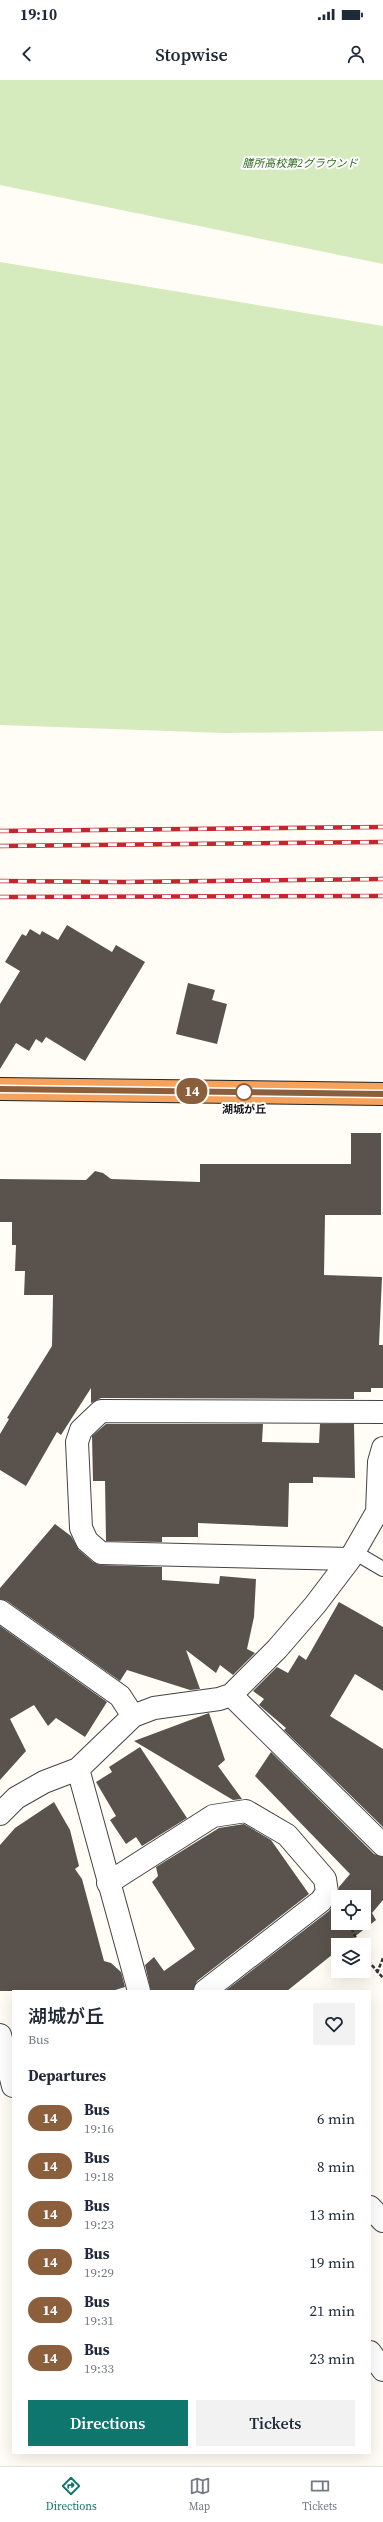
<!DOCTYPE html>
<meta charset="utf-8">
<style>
:root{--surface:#fff;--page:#f2f2f3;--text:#1f2937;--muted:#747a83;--line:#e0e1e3;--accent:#0f766e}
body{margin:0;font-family:"Source Serif 4","Noto Sans JP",serif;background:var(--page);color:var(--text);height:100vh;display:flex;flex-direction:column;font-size:15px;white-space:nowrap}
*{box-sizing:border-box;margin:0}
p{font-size:13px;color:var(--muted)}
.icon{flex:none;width:22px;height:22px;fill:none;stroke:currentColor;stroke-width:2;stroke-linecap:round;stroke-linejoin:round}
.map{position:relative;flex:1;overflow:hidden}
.drawer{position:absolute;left:12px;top:1910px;width:359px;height:464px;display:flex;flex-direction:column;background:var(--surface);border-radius:0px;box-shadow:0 4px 16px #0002}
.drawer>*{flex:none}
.badge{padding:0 8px;border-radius:13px;font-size:14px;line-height:26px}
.controls{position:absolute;left:331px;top:1810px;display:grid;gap:8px}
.controls a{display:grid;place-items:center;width:40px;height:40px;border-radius:0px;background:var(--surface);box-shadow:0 4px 16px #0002;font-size:20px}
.map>.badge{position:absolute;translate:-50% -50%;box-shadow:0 0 0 2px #fff}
h2{padding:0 16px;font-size:15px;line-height:36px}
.round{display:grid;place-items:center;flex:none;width:42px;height:42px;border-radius:0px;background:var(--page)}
.summary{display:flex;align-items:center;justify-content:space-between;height:68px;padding:0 16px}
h1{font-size:19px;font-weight:600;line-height:30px}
.cta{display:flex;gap:8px;margin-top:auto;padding:8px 16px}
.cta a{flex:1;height:46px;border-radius:0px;background:var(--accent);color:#fff;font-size:16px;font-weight:600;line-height:46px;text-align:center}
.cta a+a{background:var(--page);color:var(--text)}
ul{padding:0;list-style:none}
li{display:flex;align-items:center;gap:12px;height:48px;padding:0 16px}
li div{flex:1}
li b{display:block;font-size:15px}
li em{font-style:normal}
li .badge{min-width:44px;font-weight:700;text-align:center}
.status{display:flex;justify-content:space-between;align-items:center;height:28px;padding:0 20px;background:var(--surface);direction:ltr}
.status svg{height:11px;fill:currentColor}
header{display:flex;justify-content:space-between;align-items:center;height:52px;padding:0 16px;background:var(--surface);font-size:18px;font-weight:600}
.tab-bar{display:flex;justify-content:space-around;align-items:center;height:56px;border-top:1px solid var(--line);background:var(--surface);font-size:11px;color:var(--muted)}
.tab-bar a{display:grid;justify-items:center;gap:2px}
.tab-bar .active{color:var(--accent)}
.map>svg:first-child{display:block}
.green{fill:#d5ebbd}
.building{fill:#5a524d;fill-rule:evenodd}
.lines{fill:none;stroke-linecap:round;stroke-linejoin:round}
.lane-casing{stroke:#444;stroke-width:16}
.street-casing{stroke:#444;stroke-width:24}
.highway-casing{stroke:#222;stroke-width:24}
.path{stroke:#333;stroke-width:2.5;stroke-dasharray:4 2;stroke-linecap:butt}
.lane{stroke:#fff;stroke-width:14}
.street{stroke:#fff;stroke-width:22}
.highway{stroke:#f5a25d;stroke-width:22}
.rail-casing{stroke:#c4262e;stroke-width:4.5}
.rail{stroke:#fff;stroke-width:3;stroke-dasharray:9;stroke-linecap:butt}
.line-casing{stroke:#fff;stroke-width:9}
.line{stroke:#8b5e3c;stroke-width:6}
.stop-dot{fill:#fff;stroke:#8b5e3c;stroke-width:2}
.labels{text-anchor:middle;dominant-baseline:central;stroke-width:4;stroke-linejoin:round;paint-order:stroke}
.park-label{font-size:11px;font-style:italic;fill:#2f6b1f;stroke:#fff}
.stop-label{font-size:11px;font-weight:bold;fill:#111;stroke:#fff}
</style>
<div class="status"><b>19:10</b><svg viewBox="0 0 49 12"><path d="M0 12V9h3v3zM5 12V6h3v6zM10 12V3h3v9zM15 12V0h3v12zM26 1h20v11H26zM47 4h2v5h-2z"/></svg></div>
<header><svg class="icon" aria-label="back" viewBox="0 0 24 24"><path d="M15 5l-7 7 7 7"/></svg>Stopwise<svg class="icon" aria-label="person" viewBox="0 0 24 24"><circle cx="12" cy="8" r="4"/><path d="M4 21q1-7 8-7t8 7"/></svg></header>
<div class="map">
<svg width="383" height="2386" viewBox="0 0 383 2386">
<rect width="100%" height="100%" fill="#fffdf5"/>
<path class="green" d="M0 0H383V184L0 105Z
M0 182 383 246V651L225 653 0 645Z"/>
<path class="building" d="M67 845 112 872 116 865 145 882 85 981 46 957 42 963 36 959 29 971 16 963 0 989V924L20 891 5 882 22 854 26 856 30 849 40 855 42 851 58 860Z
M188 903 215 910 212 920 227 924 217 964 176 954Z
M351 1053H381V1135H325L324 1195 382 1197 379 1265H383V1308H371V1312H354V1319L101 1318 91 1323V1308L61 1355 57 1352 26 1406 0 1390V1354L9 1339 7 1338 52 1266 53 1215H24L25 1191H15L16 1165H12V1142H0V1099L86 1100 95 1091 103 1093 111 1099 200 1102V1084H351Z
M106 1344H263L262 1362 319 1363 320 1344H354L355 1398 313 1397V1403H289L288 1447 198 1443V1457H162V1462L106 1461 105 1401H93L92 1356Z
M55 1444 71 1456 79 1470 93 1482 100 1485 162 1487V1500L219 1504 220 1496 256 1499 254 1537 247 1569 255 1573 233 1595 220 1585 216 1593 186 1570 200 1609 190 1610 127 1590 120 1601 7 1521 0 1519V1508Z
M339 1522 383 1547V1611L355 1594 330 1636 383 1669V1747L284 1650 286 1648 259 1625 264 1619 253 1611 277 1587 288 1593 299 1575 306 1580Z
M0 1546 107 1622 85 1657 56 1638 48 1646 34 1625 10 1639 26 1671 0 1700Z
M209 1633 225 1680 218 1686 242 1719 233 1720 134 1661Z
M140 1667 187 1738 142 1766 136 1757 126 1764 110 1740 116 1736 96 1702 112 1692 109 1687Z
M271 1672 374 1774 383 1777V1820L372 1833 376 1840 344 1865H338V1870L287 1911H225L329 1831 338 1818 339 1807 350 1794 255 1696ZM338 1817H364V1843H338Z
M54 1722 70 1750 79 1786 75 1789 82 1799 104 1881 111 1883 121 1892 125 1907 112 1911H0V1765L15 1748Z
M244 1744 271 1760 309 1814 197 1901 193 1911H151L145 1885 154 1877 164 1891 195 1869 152 1802 158 1796 156 1787 219 1748Z"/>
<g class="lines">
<defs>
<path id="lane" d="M354 1472 383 1489"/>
<path id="street" d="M350 1479 101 1473 87 1461 81 1448 77 1362 81 1350 101 1331 383 1332
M0 1531 120 1616 133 1636
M231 1615 383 1765
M78 1689 139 1911
M0 1734 16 1718 44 1702 78 1689 133 1636 154 1628 219 1619 231 1615 277 1569 315 1525 350 1479 377 1432 379 1382 383 1368
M108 1803 213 1736 246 1731 287 1755 325 1799 327 1812 321 1821 205 1911
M0 1955 13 2006
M370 2127 383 2141
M370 2272 383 2290"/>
<path id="highway" d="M0 1009 383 1014"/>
</defs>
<use href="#lane" class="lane-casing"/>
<use href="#street" class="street-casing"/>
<use href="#highway" class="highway-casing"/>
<path class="path" d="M349 1843 359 1865
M364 1876 383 1898
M377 1893 383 1878"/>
<use href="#lane" class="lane"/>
<use href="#street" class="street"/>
<use href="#highway" class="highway"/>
<defs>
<path id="rail" d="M0 751 383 747
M0 766 383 762
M0 801 124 802 383 799
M0 817 383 816"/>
</defs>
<use href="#rail" class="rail-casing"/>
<use href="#rail" class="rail"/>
</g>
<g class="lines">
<defs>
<path id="line" d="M0 1009 383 1014"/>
</defs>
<use href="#line" class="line-casing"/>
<use href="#line" class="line"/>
</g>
<circle class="stop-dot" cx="244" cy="1012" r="8"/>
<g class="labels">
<g class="park-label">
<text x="300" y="83">膳所高校第2グラウンド</text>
</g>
<g class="stop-label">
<text x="244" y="1029">湖城が丘</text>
</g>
</g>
</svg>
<div class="controls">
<a><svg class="icon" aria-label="locate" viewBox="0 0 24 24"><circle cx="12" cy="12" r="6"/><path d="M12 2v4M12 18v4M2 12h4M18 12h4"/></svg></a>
<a><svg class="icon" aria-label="layers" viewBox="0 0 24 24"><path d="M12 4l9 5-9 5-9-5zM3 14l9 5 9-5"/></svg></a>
</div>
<b class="badge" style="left:192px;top:1011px;background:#8b5e3c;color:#fff">14</b>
<section class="drawer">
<div class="summary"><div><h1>湖城が丘</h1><p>Bus</p></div><a class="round"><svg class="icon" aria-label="heart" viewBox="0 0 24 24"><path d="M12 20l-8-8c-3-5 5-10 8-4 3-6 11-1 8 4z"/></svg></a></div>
<h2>Departures</h2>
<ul>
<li><span class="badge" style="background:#8b5e3c;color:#fff">14</span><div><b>Bus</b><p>19:16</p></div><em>6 min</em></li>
<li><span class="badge" style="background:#8b5e3c;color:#fff">14</span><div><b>Bus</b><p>19:18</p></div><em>8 min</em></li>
<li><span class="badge" style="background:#8b5e3c;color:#fff">14</span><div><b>Bus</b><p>19:23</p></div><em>13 min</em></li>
<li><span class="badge" style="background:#8b5e3c;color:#fff">14</span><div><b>Bus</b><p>19:29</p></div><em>19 min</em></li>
<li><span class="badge" style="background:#8b5e3c;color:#fff">14</span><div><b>Bus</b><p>19:31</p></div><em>21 min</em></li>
<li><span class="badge" style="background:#8b5e3c;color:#fff">14</span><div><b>Bus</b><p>19:33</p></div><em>23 min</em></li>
</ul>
<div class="cta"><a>Directions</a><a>Tickets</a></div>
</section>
</div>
<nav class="tab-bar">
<a class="active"><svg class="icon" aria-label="directions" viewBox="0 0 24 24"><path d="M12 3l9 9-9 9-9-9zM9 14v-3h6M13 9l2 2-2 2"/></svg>Directions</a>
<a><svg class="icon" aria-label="map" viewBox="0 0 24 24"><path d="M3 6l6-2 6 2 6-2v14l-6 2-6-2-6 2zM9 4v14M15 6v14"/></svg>Map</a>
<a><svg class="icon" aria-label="tickets" viewBox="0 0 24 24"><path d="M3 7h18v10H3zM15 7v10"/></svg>Tickets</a>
</nav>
